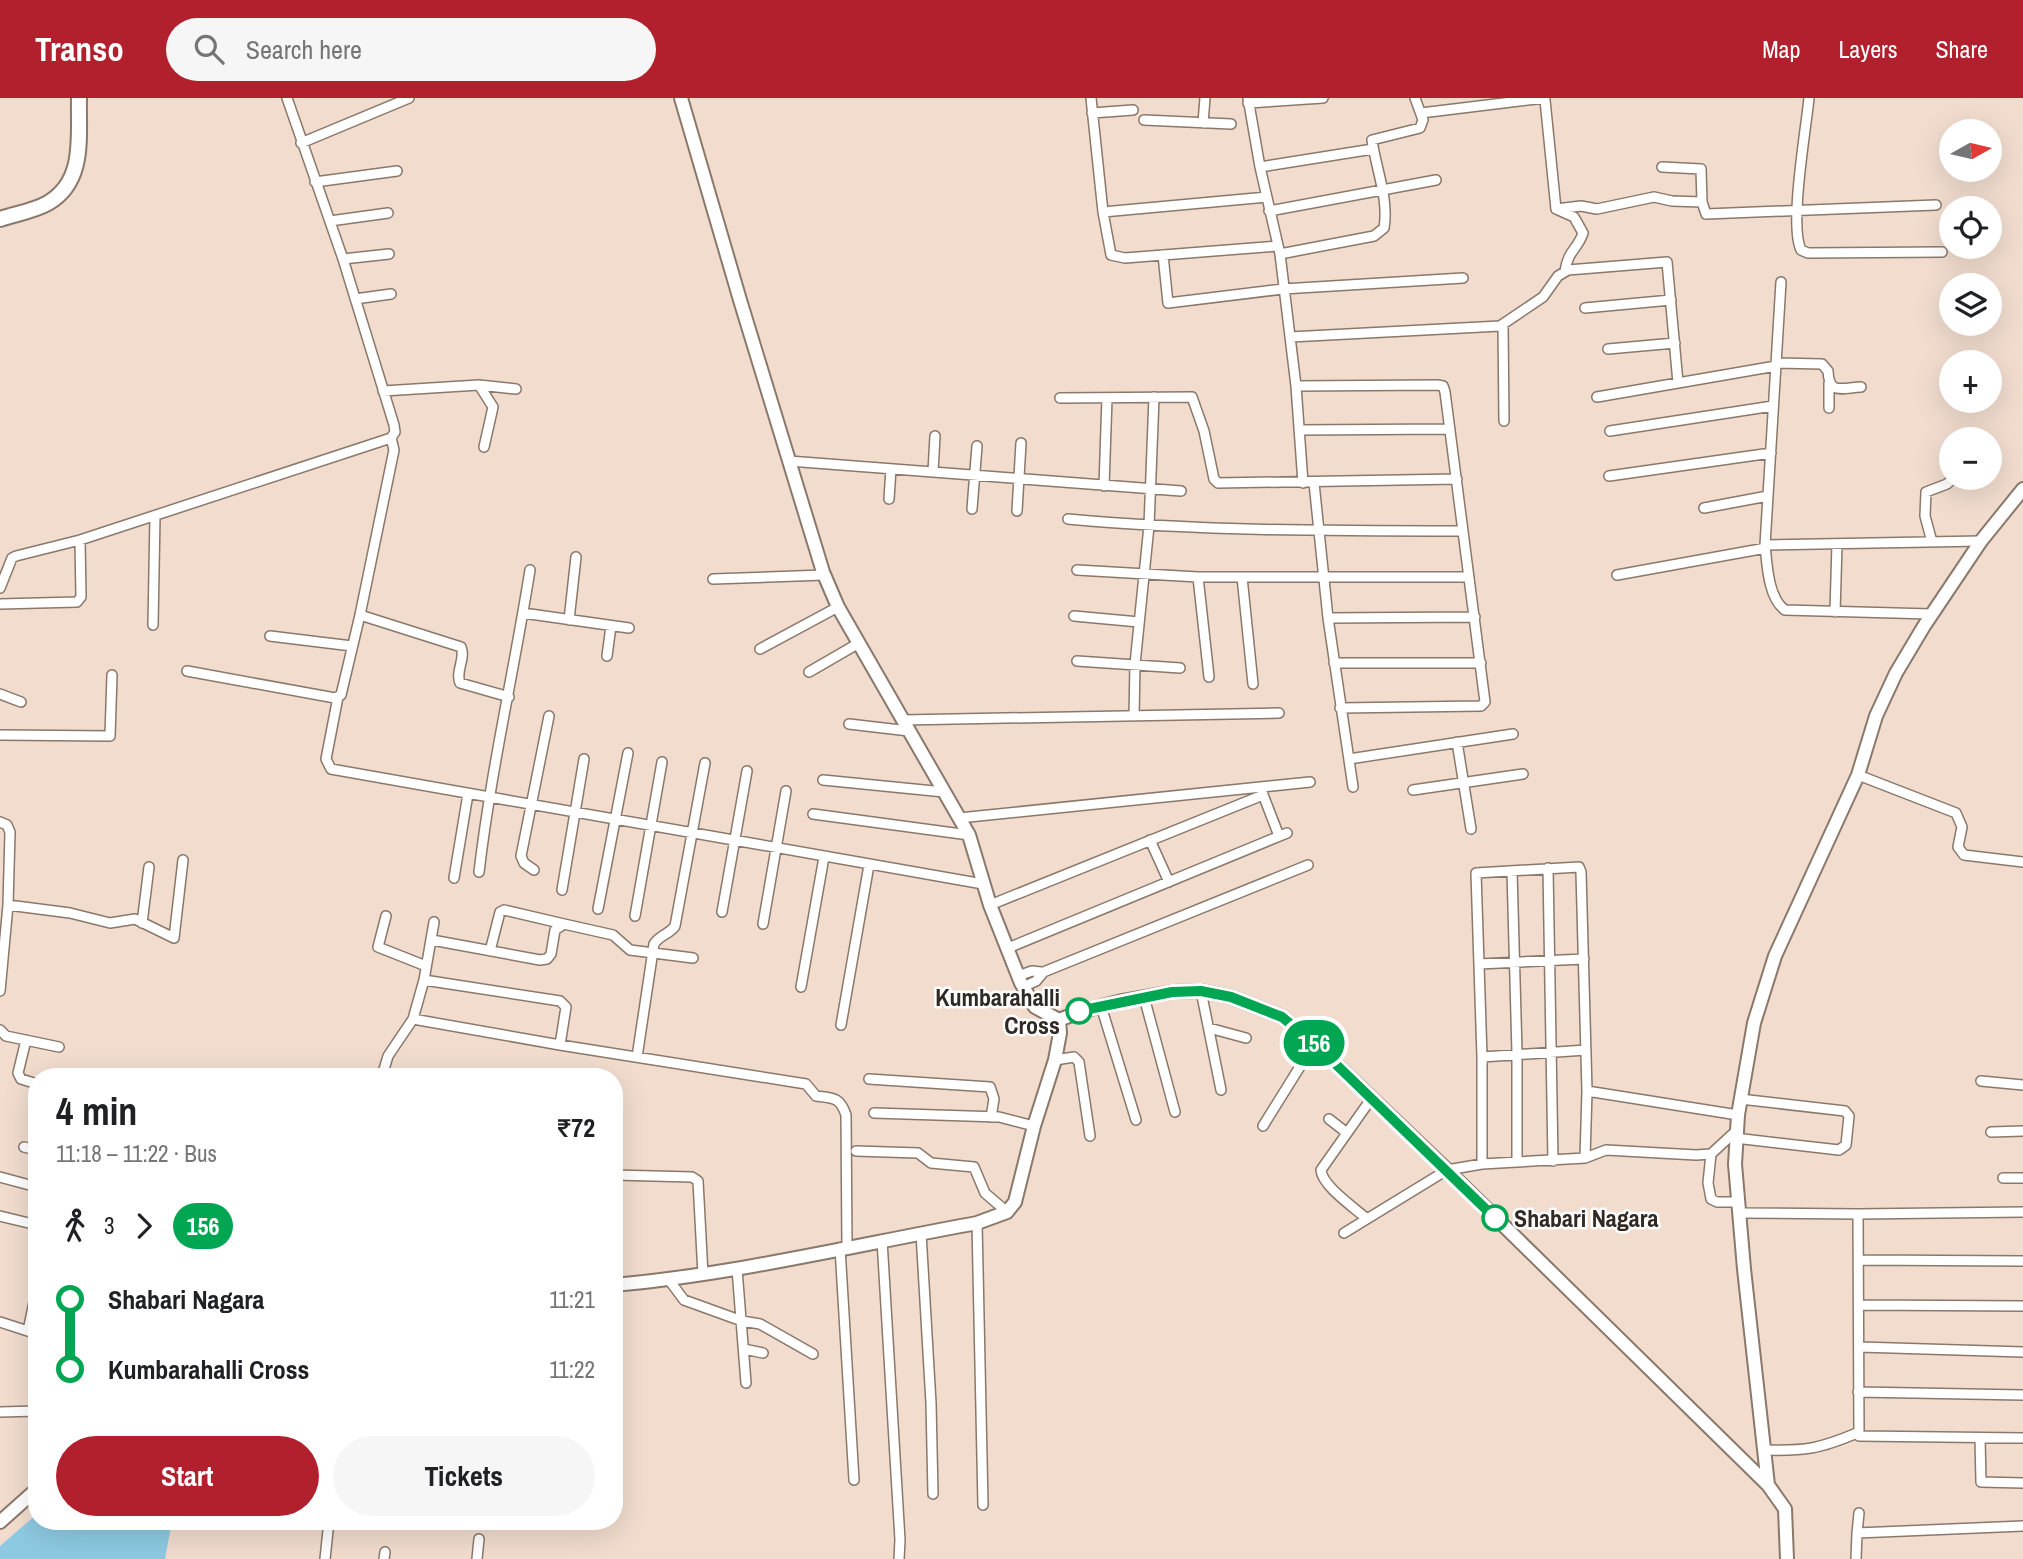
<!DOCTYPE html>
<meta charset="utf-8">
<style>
:root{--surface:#fff;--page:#f6f6f6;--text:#202124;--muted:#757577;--accent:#b2202d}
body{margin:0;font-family:"Archivo Narrow",sans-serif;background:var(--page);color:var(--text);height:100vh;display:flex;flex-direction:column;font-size:26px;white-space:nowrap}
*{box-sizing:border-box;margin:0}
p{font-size:23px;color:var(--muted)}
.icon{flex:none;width:38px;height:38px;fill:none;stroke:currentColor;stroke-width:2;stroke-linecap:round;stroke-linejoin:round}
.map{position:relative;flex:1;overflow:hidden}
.panel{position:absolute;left:28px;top:970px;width:595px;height:462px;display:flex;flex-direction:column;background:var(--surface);border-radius:28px;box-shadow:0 7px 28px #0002}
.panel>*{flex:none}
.badge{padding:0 14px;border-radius:23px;font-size:24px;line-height:46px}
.needle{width:46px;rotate:82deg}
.fabs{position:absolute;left:1939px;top:21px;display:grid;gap:14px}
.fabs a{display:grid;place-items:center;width:63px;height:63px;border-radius:50%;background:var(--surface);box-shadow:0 7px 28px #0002;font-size:35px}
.map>.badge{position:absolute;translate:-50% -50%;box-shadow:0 0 0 4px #fff}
.legs{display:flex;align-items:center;gap:10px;height:77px;padding:0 28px;font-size:23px}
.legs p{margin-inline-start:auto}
.summary{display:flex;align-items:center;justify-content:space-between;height:119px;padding:0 28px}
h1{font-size:38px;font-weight:800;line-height:52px}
.cta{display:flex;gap:14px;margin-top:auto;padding:14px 28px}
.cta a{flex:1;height:80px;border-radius:42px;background:var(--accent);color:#fff;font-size:28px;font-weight:800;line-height:80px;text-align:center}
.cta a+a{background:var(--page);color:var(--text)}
ul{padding:0 28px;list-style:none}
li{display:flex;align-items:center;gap:24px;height:70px;font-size:26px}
li i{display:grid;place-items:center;width:10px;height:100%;margin:0 9px;background:currentColor}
li i::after{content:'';width:18px;height:18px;margin:-9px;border:5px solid;border-radius:50%;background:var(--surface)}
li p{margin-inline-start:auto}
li:first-child i{background:linear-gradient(#0000 50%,currentColor 0)}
li:last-child i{background:linear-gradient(currentColor 50%,#0000 0)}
header{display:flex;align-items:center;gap:42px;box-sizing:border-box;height:98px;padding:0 35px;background:var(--accent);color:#fff}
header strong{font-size:33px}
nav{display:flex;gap:38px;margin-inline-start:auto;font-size:24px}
.search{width:490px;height:63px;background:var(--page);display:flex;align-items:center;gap:18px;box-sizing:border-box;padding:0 24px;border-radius:38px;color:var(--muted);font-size:26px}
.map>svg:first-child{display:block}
.water{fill:#8dcae2}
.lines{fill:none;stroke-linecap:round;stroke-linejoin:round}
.street-casing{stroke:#8a786b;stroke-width:12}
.secondary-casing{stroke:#8a786b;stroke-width:16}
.primary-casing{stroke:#8a786b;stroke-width:18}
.street{stroke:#fff;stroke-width:9}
.secondary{stroke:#fff;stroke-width:12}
.primary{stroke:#fff;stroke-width:14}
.line-1-casing{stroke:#fff;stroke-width:16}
.line-1{stroke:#00a651;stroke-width:10}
.stop-1-dot{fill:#fff;stroke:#00a651;stroke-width:3.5}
.labels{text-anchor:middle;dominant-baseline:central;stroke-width:5;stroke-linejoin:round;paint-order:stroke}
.stop-label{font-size:24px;font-weight:bold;fill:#312924;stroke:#fff;text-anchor:end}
</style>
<header>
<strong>Transo</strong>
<div class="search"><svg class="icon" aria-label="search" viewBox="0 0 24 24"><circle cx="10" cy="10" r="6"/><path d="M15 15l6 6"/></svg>Search here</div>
<nav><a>Map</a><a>Layers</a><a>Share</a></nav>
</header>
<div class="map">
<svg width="2023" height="1461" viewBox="0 0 2023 1461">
<rect width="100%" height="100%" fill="#f1dcce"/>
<path class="water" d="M37 1416V1423H172L165 1461H0V1448Z"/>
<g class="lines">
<defs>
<path id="street" d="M1091 0 1103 114 1267 99
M1248 0 1260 69 1280 156 1296 288 1303 385
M1809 0C1806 32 1789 127 1801 152L1808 155 1942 154
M1545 2 1556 111 1574 119 1583 135C1578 151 1568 152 1565 173
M1248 5 1323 0
M1092 15 1133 12
M1421 15 1545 0
M1144 22 1231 26
M1203 25 1205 0
M301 45 409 0
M1260 69 1373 51
M1662 69 1701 71 1702 104 1706 116 1936 107
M315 84 397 73
M1556 111 1581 108 1597 111 1654 99 1672 103 1702 104
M1269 113 1436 82
M1103 114 1111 157 1125 160 1277 148
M330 123 388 115
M1280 156 1374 138 1384 130C1389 101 1376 71 1372 42L1420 30 1423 22 1415 0
M1163 157 1168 205 1283 191 1463 180
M343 161 389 156
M1781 184 1765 447C1767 466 1768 500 1785 512L1931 516
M355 201 391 196
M1585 210 1671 202
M1503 227 1504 323
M1290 239 1500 228 1543 199 1558 178 1568 172 1667 164 1678 285
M1608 251 1675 245
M1776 265 1822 266 1828 273C1829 297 1841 290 1861 289
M1829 285V310
M479 287 493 309 484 349
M1296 288 1437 287 1443 288 1445 294 1485 604 1481 608 1340 610
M383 293 479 287 516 291
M1597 299 1776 268
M1060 300 1192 299 1204 333 1214 381 1218 385 1457 381
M1299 332 1450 331
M1610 333 1773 308
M789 363 1181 393
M933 374 935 338
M1609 378 1771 355
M1314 385 1328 520 1353 689
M1104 388 1107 300
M889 401 891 371
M1704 410 1768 398
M972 411 977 348
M1017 413 1021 345
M1068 421C1200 433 1331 433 1463 433
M1932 444 1925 418 1926 394 1947 386 1953 380
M1765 447 1981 443
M1077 472 1198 479H1469
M1617 477 1766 450
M1198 479 1209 579
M1242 479 1253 586
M713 481 824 477
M0 490 12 460 16 458 80 442 391 340 395 334 394 327 343 161 287 0
M0 506 77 504 81 499 80 442
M1835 514 1837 446
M523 515 629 530
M360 517 461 549C466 561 455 573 460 585L509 599
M1074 518 1139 524
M1328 520 1475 519
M569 522 576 459
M153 527 155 418
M270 538 352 548
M760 551 838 509
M607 558 611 528
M1077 563 1180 570
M1334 565H1481
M187 573 335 600 341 597 360 517 394 352 391 340
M809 574 859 545
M0 596 21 604
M338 599 326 661 331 671 983 786
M1134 618 1135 566 1149 428 1154 299
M903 622 1279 615
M849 626 909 633
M0 637 110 638 112 577
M1457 644 1471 731
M1349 661 1513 636
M1858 677 1956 715 1962 729 1958 749 1964 757 2023 764
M823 682 944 694
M1413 692 1523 676
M1262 694 1279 738
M813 716 969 737
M959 720 1310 684
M0 724 7 727 10 734 8 807 70 815 110 825 135 821 174 840 183 762
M1150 742 1169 784
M1548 770 1553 1063
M534 772 524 765 521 758 549 618
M1512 773 1517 955V1064
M479 774C491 672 514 573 530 472
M454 780 468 696
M562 792 584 661
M990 807 1263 697
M598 811 628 655
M722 814 747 673
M386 818 378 849 426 868
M635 818 662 664
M142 825 149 769
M763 826 786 693
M432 842 540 862 547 861 551 856 555 832 564 826 613 837 630 852 693 860
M1008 850 1287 735
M490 853 500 814 504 812 564 826
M1479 866 1584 861
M1041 875 1308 767
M1018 878 1032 873 1041 874 1042 876 1036 883 1023 889
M424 882 560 903 566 909 560 947
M801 889 824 759
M0 893 8 807
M1201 893 1221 992
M1144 899 1175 1014
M1101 908 1136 1022
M413 921 560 947 806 986 816 998C833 1000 840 999 846 1017L847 1149
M841 927 869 767
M1209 930 1246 940
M0 932 6 938 59 949
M26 942 18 975 21 981 34 985
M637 959 654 846C659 837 670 836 675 828L705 665
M1482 959 1586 952
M1055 962 1074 959 1079 964 1090 1038
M382 978 388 958 413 921 424 882 434 824
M869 981 990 989 994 1001 991 1019
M1981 983 2023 987
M1587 993 1738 1017
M874 1015 999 1019 1034 1028
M1329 1021 1347 1035
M1263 1028 1314 946
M1991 1034 2023 1033
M1735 1040 1839 1052 1846 1047 1849 1018 1845 1013 1740 1001
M24 1049 37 1052
M856 1053 918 1055 931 1065 974 1069 985 1095 1007 1114
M1711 1056 1708 1085 1711 1101 1717 1104H1738
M1585 1060 1606 1052 1696 1057 1711 1056 1736 1033
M614 1077 692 1079 698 1083 703 1177
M0 1079 37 1089
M2003 1080H2023
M1739 1115 1858 1116 2023 1114
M1858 1116 1859 1338 2023 1340
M0 1118 37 1127
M1367 1121C1355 1110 1322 1088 1321 1072L1371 1001
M977 1125 983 1407
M921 1135 931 1305 933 1396
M1344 1135 1447 1072 1482 1066 1585 1060 1587 993 1581 774 1579 769 1476 775 1482 959V1066
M882 1142 900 1442 899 1461
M840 1150 854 1382
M1859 1162 2023 1163
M737 1171 746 1285
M669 1182 684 1202 742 1223 760 1226 813 1256
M1859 1207 2023 1208
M0 1224 37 1236
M28 1233 35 1199
M1860 1249 2023 1254
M744 1251 763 1255
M1858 1294 2023 1297
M0 1314 37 1313
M1980 1340 1981 1384 2023 1385
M1764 1352C1806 1353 1819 1351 1857 1335
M1857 1435 1859 1415
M325 1461 329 1423
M384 1461 385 1454
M477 1461 479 1441
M1856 1461 1857 1435 2023 1428"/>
<path id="secondary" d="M681 0 740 202 823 474 838 509 969 737 990 807 1021 885 1035 909 1059 922 1079 914 1122 903 1172 894 1201 893 1231 899 1282 919 1318 949 1447 1072 1768 1387 1785 1411 1787 1461
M614 1187C736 1176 856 1147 977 1125L1007 1114 1015 1104 1034 1028 1055 962 1060 935 1059 922
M1768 1387 1744 1171 1735 1066 1738 1017 1754 925 1775 858 1858 677 1876 618 1896 575 1924 528 1981 443 2023 391
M0 1424 37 1391"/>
<path id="primary" d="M0 121C15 116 34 113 48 105 86 83 78 38 79 0"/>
</defs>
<use href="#street" class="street-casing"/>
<use href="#secondary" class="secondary-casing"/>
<use href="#primary" class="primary-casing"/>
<use href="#street" class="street"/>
<use href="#secondary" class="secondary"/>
<use href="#primary" class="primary"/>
</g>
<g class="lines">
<defs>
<path id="line-1" d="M1079 913 1172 894 1201 893 1231 899 1282 919 1318 949 1495 1120"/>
</defs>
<use href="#line-1" class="line-1-casing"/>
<use href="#line-1" class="line-1"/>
</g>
<g class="stop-1-dot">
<circle cx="1079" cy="913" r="12"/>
<circle cx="1495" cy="1120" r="12"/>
</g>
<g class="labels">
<g class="stop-label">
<text x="1060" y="899">Kumbarahalli<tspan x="1060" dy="28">Cross</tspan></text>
<text x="1514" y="1120" text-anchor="start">Shabari Nagara</text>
</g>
</g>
</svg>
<div class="fabs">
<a><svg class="needle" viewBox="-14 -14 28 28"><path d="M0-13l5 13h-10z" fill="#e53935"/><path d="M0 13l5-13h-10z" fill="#757577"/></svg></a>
<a><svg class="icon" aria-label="locate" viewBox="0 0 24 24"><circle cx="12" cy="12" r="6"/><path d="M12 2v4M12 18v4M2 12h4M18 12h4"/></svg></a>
<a><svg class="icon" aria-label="layers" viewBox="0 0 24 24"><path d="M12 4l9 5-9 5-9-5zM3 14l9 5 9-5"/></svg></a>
<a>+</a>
<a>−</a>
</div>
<b class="badge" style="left:1314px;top:945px;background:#00a651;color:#fff">156</b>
<section class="panel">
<div class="summary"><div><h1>4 min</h1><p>11:18 – 11:22 · Bus</p></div><b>₹72</b></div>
<div class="legs"><svg class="icon" aria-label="walk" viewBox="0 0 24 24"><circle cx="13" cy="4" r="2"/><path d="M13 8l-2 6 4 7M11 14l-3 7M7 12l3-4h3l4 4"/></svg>3<svg class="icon" aria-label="forward" viewBox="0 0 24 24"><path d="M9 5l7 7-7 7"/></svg><b class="badge" style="background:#00a651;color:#fff">156</b></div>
<ul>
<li><i style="color:#00a651"></i><b>Shabari Nagara</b><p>11:21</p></li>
<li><i style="color:#00a651"></i><b>Kumbarahalli Cross</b><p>11:22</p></li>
</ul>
<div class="cta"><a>Start</a><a>Tickets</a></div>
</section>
</div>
